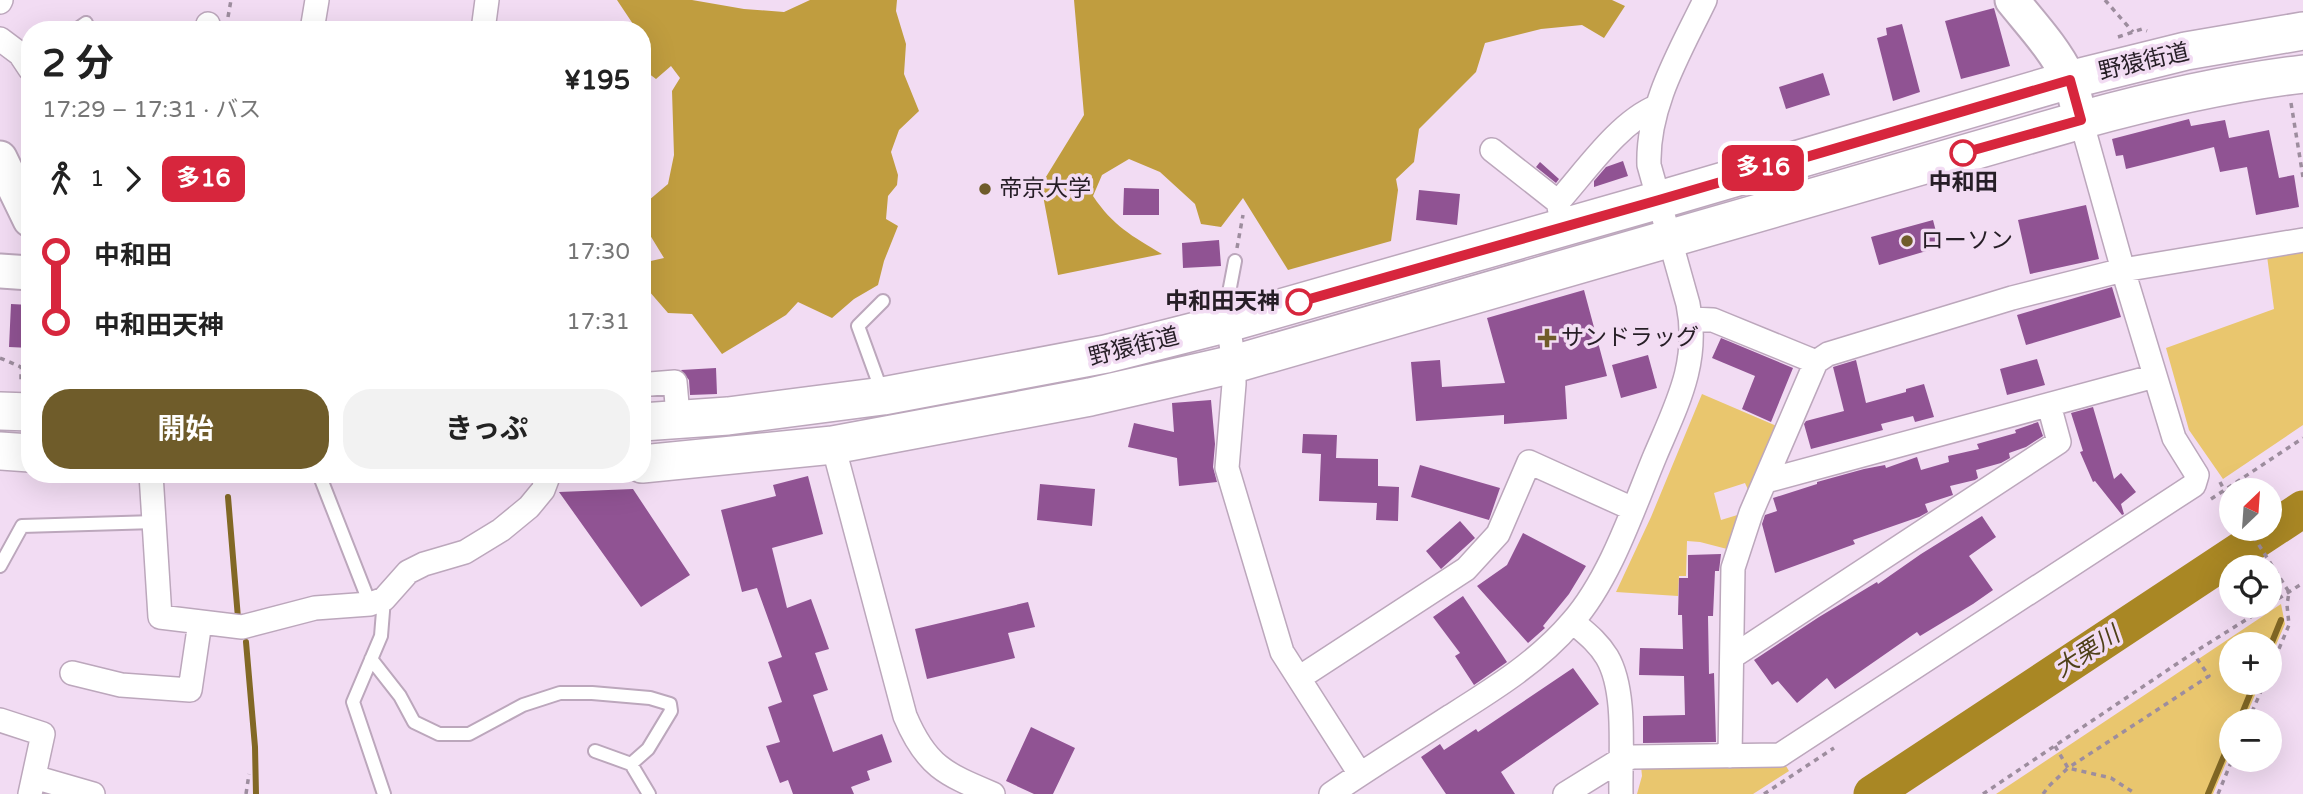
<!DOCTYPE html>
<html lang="ja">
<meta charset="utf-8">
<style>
:root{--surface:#fff;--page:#f2f2f2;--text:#222;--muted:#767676;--accent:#6f5c2a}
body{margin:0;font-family:"Varela Round","Noto Sans JP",sans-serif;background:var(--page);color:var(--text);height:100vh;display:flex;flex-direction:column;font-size:26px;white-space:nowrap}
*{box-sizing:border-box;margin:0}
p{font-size:23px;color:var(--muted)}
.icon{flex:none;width:38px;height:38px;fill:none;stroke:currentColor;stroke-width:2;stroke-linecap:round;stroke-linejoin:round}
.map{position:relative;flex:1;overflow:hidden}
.panel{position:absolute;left:21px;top:21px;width:630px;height:462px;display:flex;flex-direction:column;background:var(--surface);border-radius:28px;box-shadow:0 7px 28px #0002}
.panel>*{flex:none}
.badge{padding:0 14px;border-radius:10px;font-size:24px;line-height:46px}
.needle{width:46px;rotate:25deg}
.tools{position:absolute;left:2219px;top:478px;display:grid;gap:14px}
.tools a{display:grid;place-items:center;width:63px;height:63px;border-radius:50%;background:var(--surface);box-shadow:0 7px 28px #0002;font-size:35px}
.map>.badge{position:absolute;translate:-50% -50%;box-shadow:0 0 0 4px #fff}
.legs{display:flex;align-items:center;gap:10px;height:77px;padding:0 21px;font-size:23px}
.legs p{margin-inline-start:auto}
.head{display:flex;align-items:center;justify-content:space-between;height:119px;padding:0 21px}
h1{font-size:38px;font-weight:700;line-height:52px}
.action{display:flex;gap:14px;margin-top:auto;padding:14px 21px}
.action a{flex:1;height:80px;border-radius:28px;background:var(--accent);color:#fff;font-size:28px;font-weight:700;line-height:80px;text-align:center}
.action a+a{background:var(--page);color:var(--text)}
ul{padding:0 21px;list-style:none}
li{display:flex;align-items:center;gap:24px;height:70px;font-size:26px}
li i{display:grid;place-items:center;width:10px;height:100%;margin:0 9px;background:currentColor}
li i::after{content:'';width:18px;height:18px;margin:-9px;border:5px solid;border-radius:50%;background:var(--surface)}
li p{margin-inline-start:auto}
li:first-child i{background:linear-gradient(#0000 50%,currentColor 0)}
li:last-child i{background:linear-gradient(currentColor 50%,#0000 0)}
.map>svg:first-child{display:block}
.green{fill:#e9c66e}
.forest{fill:#c09d3f}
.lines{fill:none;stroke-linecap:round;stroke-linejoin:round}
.stream{stroke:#826825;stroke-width:6}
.river{stroke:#a98724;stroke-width:37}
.building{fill:#905393}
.lane-casing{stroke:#bca7bc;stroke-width:16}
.street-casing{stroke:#bca7bc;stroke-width:26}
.secondary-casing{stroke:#bca7bc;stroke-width:37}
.primary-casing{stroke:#bca7bc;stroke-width:40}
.path{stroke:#9d8d9e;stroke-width:3.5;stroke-dasharray:5 5;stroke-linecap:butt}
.lane{stroke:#fff;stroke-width:12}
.street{stroke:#fff;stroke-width:23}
.secondary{stroke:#fff;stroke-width:33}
.primary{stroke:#fff;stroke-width:37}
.line-1-casing{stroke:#fff;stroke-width:16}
.line-1{stroke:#d7263d;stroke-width:10}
.stop-1-dot{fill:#fff;stroke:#d7263d;stroke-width:3.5}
.poi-dot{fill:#6f5c2a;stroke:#f2dcf3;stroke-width:2.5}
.labels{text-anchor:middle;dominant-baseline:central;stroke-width:7;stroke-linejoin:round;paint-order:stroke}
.street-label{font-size:23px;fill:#261e26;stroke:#f2dcf3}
.stop-label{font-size:23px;font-weight:bold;fill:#261e26;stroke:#f2dcf3}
.poi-label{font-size:23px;fill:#261e26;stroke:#f2dcf3;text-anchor:start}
.water-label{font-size:24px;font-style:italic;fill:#4f4019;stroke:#f2dcf3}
</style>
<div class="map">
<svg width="2303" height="794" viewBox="0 0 2303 794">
<rect width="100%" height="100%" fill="#f2dcf3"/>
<path class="green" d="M2303 251V425L2223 479 2189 430 2166 348 2274 309 2267 256Z
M1702 394 1779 427 1751 496 1745 483 1714 493 1721 520 1744 513 1731 550 1700 542 1687 541 1686 576H1679L1678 596 1616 592 1651 517Z
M2281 604 2285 624 2270 659V644H2231V682L2260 683 2244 721H2231V751L2213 794H1996Z
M1738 764 1786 766 1789 771 1753 794H1637L1642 776 1641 766 1736 767Z"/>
<path class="forest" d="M617 0H692L744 9 784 12 810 0H897L896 11 906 44 904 74 919 111 899 130 891 152 898 175 897 185 888 196 886 219 898 226 884 261 878 285 854 299 832 318 798 302 786 315 722 354 692 314 668 313 642 283V263L664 258 642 222V206L668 184 674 155 672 91 680 78 671 66 656 79 644 70 646 43 642 37V30H637Z
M1074 0H1612L1625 6 1604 38 1582 25 1541 29 1485 43 1476 72 1419 129 1414 162 1396 179 1398 190 1391 241 1288 270 1243 198 1221 227 1201 224 1195 204 1160 172 1129 159 1102 175 1093 196C1113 226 1132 236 1162 254L1058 275 1041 185 1084 115Z"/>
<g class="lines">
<path class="stream" d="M228 497 238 618
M246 642 255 747 256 794
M2270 647 2281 620
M2239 721 2255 682
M2208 794 2231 739"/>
<path class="river" d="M1872 794 2303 509"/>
</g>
<path class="building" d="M1994 8 2010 66 1961 79 1945 21Z
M1902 24 1920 92 1893 101 1877 38 1887 35 1886 28Z
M1823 73 1830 95 1786 109 1779 87Z
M2189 119 2191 126 2225 120 2229 138 2269 130 2279 178 2294 175 2299 207 2256 215 2247 167 2220 172 2214 147 2126 169 2123 155 2116 156 2112 139Z
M1623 161 1628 176 1594 187V181L1606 167Z
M1540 162 1559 179 1556 183 1536 167Z
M1124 188 1159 189V215H1123Z
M1419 190 1460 194 1457 225 1416 220Z
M2086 205 2099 259 2030 274 2018 220Z
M1933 220 1940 247 1879 265 1871 237Z
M1219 240 1221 266 1183 268 1182 243Z
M2112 287 2121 317 2026 345 2017 315Z
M1584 290 1607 376 1565 386 1567 419 1504 424V415L1416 421 1411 362 1440 360 1442 387 1505 383 1487 318Z
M11 304 30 305V348L9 347Z
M1721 338 1793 368 1771 422 1742 409 1755 376 1712 358Z
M1648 355 1657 388 1621 398 1612 365Z
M2037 359 2045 385 2007 395 2000 369Z
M1856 360 1866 403 1906 392V389L1924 384 1934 417 1915 422 1913 416 1881 424 1883 430 1811 449 1804 424 1806 421 1844 411 1833 367Z
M716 368 717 394 690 395 689 380 681 370Z
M1211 400 1215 444 1213 467 1217 482 1179 486 1177 458 1128 447 1134 423 1174 432 1172 403Z
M2093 407 2114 479 2121 473 2136 492 2121 504 2124 514 2122 515 2095 481 2093 482 2080 452 2083 451 2071 413Z
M2038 422 2043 436 2026 447 2009 453 2010 458 2001 463 1976 470 1978 478 1975 480 1950 486 1953 495 1925 504 1928 512 1919 517 1853 540 1855 544 1775 573 1762 524 1765 515 1777 511 1773 498 1817 484V482L1864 469 1885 465 1886 468 1917 457 1921 470 1949 462 1948 456 1979 449 1977 444 2016 433 2015 430Z
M1303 434 1337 435 1336 458 1378 459V486L1399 487 1398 521 1376 520 1377 503 1319 501 1321 454 1302 453Z
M1420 465 1500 488 1489 520 1411 497Z
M808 476 823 534 772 548 787 608 811 599 829 649 815 653 828 690 813 695 833 752 882 734 892 762 867 771 870 780 851 787 854 794H793L788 780 780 783 766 746 780 742 768 707 782 702 768 662 782 657 757 588 742 592 721 510 776 496 773 485Z
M1040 484 1095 489 1092 526 1037 520Z
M633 489 690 575 641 607 559 492Z
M1982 516 1996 537 1969 556 1993 590 1973 604 1920 636 1917 632 1835 689 1827 678 1797 703 1778 681 1772 685 1754 660 1819 617 1877 582 1878 584 1921 554Z
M1460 521 1475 538 1441 569 1426 551Z
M1523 533 1586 566 1569 594 1543 626 1545 628 1528 643 1477 586 1507 565Z
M1721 554 1719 571H1715L1713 616H1708L1709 674 1714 673 1716 742 1643 743V716L1685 715 1684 676 1639 675 1640 648 1683 649 1682 615H1678L1679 578H1688V555Z
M1463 596 1507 662 1474 685 1455 656 1460 653 1433 617Z
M1028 602 1035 627 1008 633 1015 658 927 679 915 629Z
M1573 668 1599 704 1501 772 1515 794H1446L1421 757 1440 744 1444 750 1476 729 1478 732Z
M1031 727 1075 748 1053 794H1034L1006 781Z"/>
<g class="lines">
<defs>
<path id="lane" d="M76 30 86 23
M1228 319 1227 303 1235 261
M882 392 858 326 883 301
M319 474 370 604
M0 566 22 526 155 522
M371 659 400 696 414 722 439 734H469L523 705 560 693H592L650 698 670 704 671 711 648 749 631 764
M595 751 631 764 649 794
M384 794 353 702 381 636 384 599"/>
<path id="street" d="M0 2 1 0
M207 30 208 24
M312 30 317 0
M483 30 487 0
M0 39 20 54 30 69
M1492 150 1558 202 1561 216
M1558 202C1585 172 1619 122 1656 107
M1691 319 1713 320 1816 362
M1228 323 1234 364V384L1227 468 1282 652 1360 774
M650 384 675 382 677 404
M833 445 905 716C926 766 945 774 993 794
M151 474 160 617 242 627 315 608 370 604 384 599 408 572 424 564 465 552 501 530 529 507 543 490 549 474
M1766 481 2155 376
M1573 622C1586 633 1598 642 1607 657 1627 691 1620 754 1621 794
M1732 657 2059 442 2049 405
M72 673 121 685 190 690 200 622
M1299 678 1466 569 1498 534 1529 462 1633 509
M0 720 43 734 30 794
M1730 756 1733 568 1751 513 1816 362 1828 354 2012 298 2123 270 2303 240
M34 777 93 794
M1331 794C1370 767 1411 742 1451 716 1494 689 1539 661 1572 622 1610 579 1633 509 1655 456 1677 404 1700 362 1688 304L1649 165C1647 106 1680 52 1705 0
M1565 794 1620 760 1633 757 1780 755 2194 485 2197 475 2174 438 2123 270 2081 120"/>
<path id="secondary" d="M2012 0C2032 25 2054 48 2068 77 2074 90 2077 106 2081 120
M0 158 30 220
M0 271 30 273"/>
<path id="primary" d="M0 411 30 412
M642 422 728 416 883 396 1106 354 1228 323 1659 200 2069 80 2186 51 2303 31
M0 451 30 453
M642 464 833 445 1090 397 1234 364 2081 120C2154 100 2228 83 2303 74"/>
</defs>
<use href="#lane" class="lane-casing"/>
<use href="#street" class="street-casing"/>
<use href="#secondary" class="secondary-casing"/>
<use href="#primary" class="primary-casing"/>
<path class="path" d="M2105 0 2133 32
M228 17 231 0
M2118 37 2142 29 2147 31
M2291 103 2303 177
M1237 248 1243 215
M649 353V365
M0 358 21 367V384
M2220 482 2231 503
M2211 499 2303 438
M2248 528 2289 592 2287 605 2289 625 2270 670
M2270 604 2303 583
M2248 721 2265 682
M2055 746 2068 768 2209 676 2193 653
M246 794 249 774
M1764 794 1834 748
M1983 794 2193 653 2268 606
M2043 794 2049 786 2068 768 2111 778 2136 794
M2218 794 2232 760"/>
<use href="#lane" class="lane"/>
<use href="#street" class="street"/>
<use href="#secondary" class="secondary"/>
<use href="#primary" class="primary"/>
</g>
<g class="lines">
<defs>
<path id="line-1" d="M1299 302 1659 200 2070 80 2081 120 1963 153"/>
</defs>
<use href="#line-1" class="line-1-casing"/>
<use href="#line-1" class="line-1"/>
</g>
<g class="stop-1-dot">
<circle cx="1963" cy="153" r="12"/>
<circle cx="1299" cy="302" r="12"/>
</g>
<g class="poi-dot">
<circle cx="985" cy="189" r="7"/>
<circle cx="1907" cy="241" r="7"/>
<path d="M1543.5 327.5h7v7h7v7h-7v7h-7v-7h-7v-7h7z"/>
</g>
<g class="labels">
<g class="street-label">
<text transform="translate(2144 62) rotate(-13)">野猿街道</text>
<text transform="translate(1134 347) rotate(-14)">野猿街道</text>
</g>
<g class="stop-label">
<text x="1963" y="183">中和田</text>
<text x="1280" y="302" text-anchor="end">中和田天神</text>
</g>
<g class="poi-label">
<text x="999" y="189">帝京大学</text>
<text x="1921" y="241">ローソン</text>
<text x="1561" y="338">サンドラッグ</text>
</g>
<g class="water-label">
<text transform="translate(2087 652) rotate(-33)">大栗川</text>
</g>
</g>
</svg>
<div class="tools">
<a><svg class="needle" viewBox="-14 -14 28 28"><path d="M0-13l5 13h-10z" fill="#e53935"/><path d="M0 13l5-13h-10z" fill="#767676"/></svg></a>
<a><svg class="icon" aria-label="locate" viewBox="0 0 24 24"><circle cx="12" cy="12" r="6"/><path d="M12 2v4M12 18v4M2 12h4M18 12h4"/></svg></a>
<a>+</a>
<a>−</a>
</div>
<b class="badge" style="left:1763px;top:168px;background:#d7263d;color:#fff">多16</b>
<section class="panel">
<div class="head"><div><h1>2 分</h1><p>17:29 – 17:31 · バス</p></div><b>¥195</b></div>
<div class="legs"><svg class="icon" aria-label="walk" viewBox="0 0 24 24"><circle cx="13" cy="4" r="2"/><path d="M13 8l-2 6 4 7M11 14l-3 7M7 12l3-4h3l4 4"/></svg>1<svg class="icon" aria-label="forward" viewBox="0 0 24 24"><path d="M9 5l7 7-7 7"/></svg><b class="badge" style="background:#d7263d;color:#fff">多16</b></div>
<ul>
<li><i style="color:#d7263d"></i><b>中和田</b><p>17:30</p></li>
<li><i style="color:#d7263d"></i><b>中和田天神</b><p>17:31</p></li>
</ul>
<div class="action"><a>開始</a><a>きっぷ</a></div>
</section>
</div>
